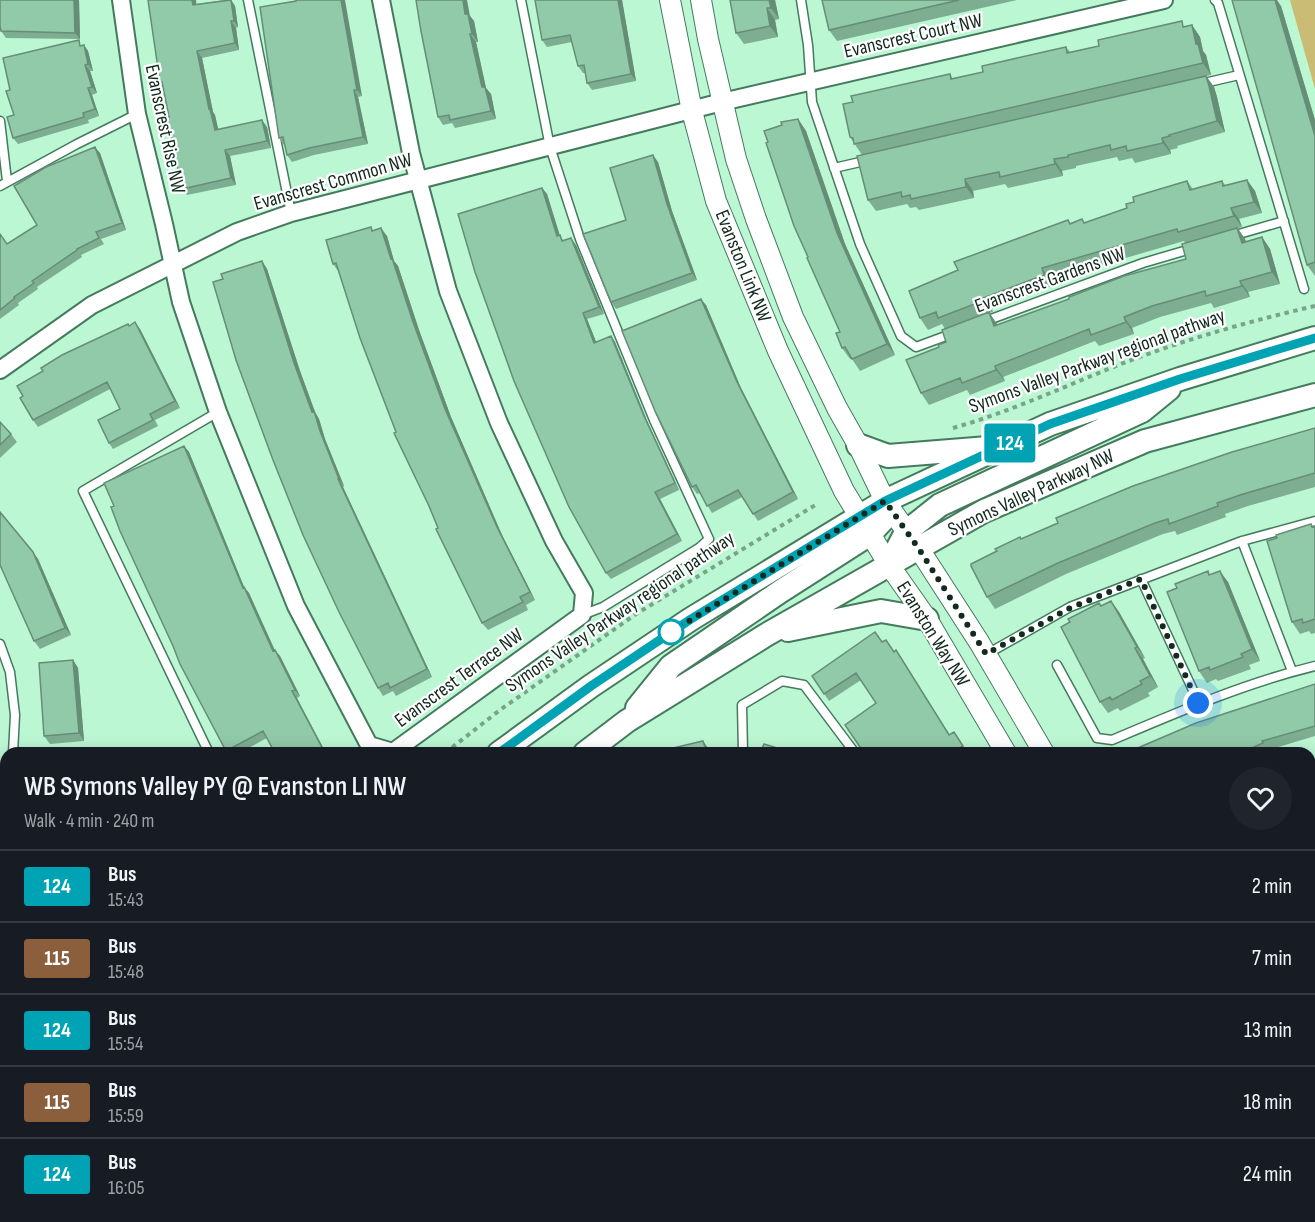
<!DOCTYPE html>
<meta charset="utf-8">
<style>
:root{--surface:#171b24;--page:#20242c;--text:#f1f3f6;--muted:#9ea1a6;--line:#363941}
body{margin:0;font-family:"Sofia Sans Condensed",sans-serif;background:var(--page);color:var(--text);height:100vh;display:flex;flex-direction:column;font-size:22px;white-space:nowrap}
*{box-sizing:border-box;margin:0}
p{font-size:20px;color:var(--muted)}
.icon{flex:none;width:33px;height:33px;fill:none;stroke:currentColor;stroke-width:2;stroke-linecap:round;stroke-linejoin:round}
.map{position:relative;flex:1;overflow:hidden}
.details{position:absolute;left:0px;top:747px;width:1316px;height:476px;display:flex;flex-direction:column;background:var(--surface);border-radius:18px 18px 0 0;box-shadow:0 3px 15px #0003}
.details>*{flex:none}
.badge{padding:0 12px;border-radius:4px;font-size:21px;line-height:39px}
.you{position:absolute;width:30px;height:30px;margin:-15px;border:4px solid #fff;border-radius:50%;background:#1a73e8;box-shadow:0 0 0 9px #1a73e833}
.map>.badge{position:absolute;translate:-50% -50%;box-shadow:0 0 0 3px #fff}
.round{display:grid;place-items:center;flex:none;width:63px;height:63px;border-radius:32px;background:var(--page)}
.overview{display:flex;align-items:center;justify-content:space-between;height:102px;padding:0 24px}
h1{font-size:28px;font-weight:600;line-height:45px}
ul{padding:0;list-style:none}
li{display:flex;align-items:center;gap:18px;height:72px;padding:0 24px;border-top:2px solid var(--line)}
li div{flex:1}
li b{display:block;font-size:22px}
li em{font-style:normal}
li .badge{min-width:66px;font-weight:700;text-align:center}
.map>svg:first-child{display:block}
.green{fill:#cabc74}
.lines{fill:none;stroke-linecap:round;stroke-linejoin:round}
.service-casing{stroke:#447b5d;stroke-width:11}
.minor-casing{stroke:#447b5d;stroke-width:20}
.tertiary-casing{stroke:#447b5d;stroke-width:22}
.secondary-casing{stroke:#447b5d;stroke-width:26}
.path{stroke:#78a48a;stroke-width:4;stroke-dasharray:4.5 4.5;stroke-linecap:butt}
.service{stroke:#fff;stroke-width:8}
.minor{stroke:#fff;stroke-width:16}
.tertiary{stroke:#fff;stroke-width:20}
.secondary{stroke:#fff;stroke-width:22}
.wall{fill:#7dae91;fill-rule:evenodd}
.shaded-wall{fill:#668d76}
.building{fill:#91caa9;stroke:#668d76;stroke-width:1.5}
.line-casing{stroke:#fff;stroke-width:14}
.line{stroke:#00a3b4;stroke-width:9}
.walk{stroke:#132a1e;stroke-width:6;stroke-dasharray:0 10.8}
.stop-dot{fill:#fff;stroke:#00a3b4;stroke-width:3}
.labels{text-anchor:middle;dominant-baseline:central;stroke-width:4.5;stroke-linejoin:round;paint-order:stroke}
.street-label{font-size:20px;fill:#132a1e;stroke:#fff}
</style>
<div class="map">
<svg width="1315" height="1222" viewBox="0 0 1315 1222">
<rect width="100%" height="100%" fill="#bcf7d4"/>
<path class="green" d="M1290 0H1315V89Z"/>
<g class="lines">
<defs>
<path id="service" d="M248 0 291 213
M521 0 550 147 580 239 654 420 709 539 699 548 603 607 582 615
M801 0 808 45 812 102 860 244 901 336 916 347 954 333
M1215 0 1218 3 1304 289
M1200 84 1239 75
M0 121 7 181
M834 168 869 160
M0 186 77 144 137 114
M1232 236 1284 221
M983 322 1143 263 1194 248
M1242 541 1292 671
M1141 579 1199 703
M0 644 10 672 15 715 13 753
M987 654 1070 607 1242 541 1315 521
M1057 665 1097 738 1112 740C1178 712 1245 683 1315 666
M209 753 83 491 218 412
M743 753 742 705 782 681 804 685 855 753
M1310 768 1315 766
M0 816 6 795
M0 1131 6 1124
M1000 1222V1216
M1285 1222V1216"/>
<path id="minor" d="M121 0 137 114 164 224 181 302 218 412 296 606 369 745 393 752 582 615 584 593 554 541 499 423 448 291 411 153 381 0
M0 370 92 305 237 232 291 213 722 102 1164 0
M0 1006 6 1012
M860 1216V1222
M328 1222 333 1216
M611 1222 612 1216"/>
<path id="tertiary" d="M670 0 692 111 716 201 778 351 844 491 889 565 927 619 1006 753
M701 0 708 39 736 159 756 219 793 317 837 408 858 445 885 501 919 549 979 642 1044 753
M1134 1222V1216"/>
<path id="secondary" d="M858 445 888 456 988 448
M889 565 906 532 940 505 1142 411 1169 389
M788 630 881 611 927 619
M637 708 671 666 781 591 870 534 884 519 885 501
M499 753 591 686 691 619 885 501 1050 424 1180 379 1315 338
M585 753 627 721 766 635 984 511 1145 441 1315 395
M0 1207 6 1200
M60 1222 65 1216"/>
</defs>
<use href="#service" class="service-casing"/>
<use href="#minor" class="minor-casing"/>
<use href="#tertiary" class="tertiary-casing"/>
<use href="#secondary" class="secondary-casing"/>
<path class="path" d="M953 428C1010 412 1065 386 1121 364 1183 340 1250 321 1315 306
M445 753 500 710 636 614 817 504
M0 1166 6 1159
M358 1216H371"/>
<use href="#service" class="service"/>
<use href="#minor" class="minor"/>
<use href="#tertiary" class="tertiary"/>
<use href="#secondary" class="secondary"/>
</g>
<path class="wall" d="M79 0 80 39 6 38 1 31Z
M148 0H196V4L224 0H231L235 6 238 27 236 28 239 50 202 58 213 112 215 115 218 129 267 127 271 148 230 156 236 185 187 195 182 189 163 85 160 82Z
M622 0 636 81 592 90 587 83 585 73H583L578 66 572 42 547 47 542 40Z
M775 0 779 19 775 20 778 37 744 44 736 33Z
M822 0H1017L837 41 829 30Z
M296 1 362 96 358 97 368 144 314 155 292 162 287 155 285 145H284L279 138Z
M1281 6 1315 120V276L1307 265Z
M470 16 474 21 478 42H476L486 88 491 94 496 119 455 128 452 123 443 125 438 117Z
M1192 25 1200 37 1203 51 1206 55 1211 75 1206 76 1214 87 1217 97 1225 132 1177 146 1178 148 1170 150 1171 154 1135 163 1132 158 1119 161 1117 157 1076 166V168L1062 171 1063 176 1008 188 1005 184 973 191 974 198 919 210 916 207 910 208 907 204 876 211 868 200 862 155 850 137 950 74 953 79 983 72 1066 47 1070 52Z
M83 45 88 51 93 71H90L97 93 92 95 99 116 88 120 89 123 18 144 13 138 14 115 10 90Z
M798 119 806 131 845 244 895 355 860 371 852 359H850L842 348 840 332 808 257Z
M100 153 126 230 101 239 104 244 81 255 82 257 37 287 38 289 18 303 19 305 0 319V234L7 244 37 225Z
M658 162 672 211 697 280 616 309 611 302 626 220Z
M1247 180 1255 191 1262 213 1239 219 1242 227 1238 228 1246 241 1262 237 1270 249 1280 284 1248 292 1250 297 1214 308 1211 303 1160 317 1132 328 1134 334 1099 346 1095 341 1003 377 1005 381 970 395 967 390 929 405 921 393 939 347 946 342 945 329 942 324 928 330 920 318 958 270 1068 220 1070 223 1082 219 1085 223 1127 208 1134 202 1187 181 1193 189 1222 181 1226 186ZM1184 241 1185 243 1186 259 997 325 989 313 993 312 992 309 1052 286 1050 280Z
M542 188 547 194 559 235 564 241 576 245 604 314 587 319 596 342 611 336 615 342 648 423 679 490 660 499 682 541 611 579 606 573Z
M371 227 373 231 387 236 394 261 398 266 419 330 451 417 502 535 535 600 526 605 528 610 488 630 482 623 438 528 396 432 339 272 333 264Z
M262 261 267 269 300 371 315 412 319 419 325 439 344 486 343 487 432 677 396 696 393 691 383 696 378 688 223 279Z
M706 305 741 388 798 499 758 521 742 497 712 513 700 493 697 494 692 487Z
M129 325 140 329 180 408 155 420 158 426 113 449 109 443 120 409 110 389 38 427 33 420Z
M0 422 11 434 17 442 0 458Z
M1315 428V487L1248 506 1225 514 1226 517 1177 535 1175 531 1163 534 1066 574 995 609 987 597 997 551 1020 537 1022 539Z
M184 446 189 452 244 587 249 593 274 650 280 656 300 696 297 698 307 719 267 738 239 753H227L180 664 173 646 114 506Z
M0 512 38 559 71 635 40 649 34 641 3 570 0 566Z
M1311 524 1313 526H1315V633L1311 634 1309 631 1300 634 1292 622 1277 538Z
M1210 574 1228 582 1260 661 1249 665 1251 669 1218 681 1216 679 1207 683 1199 671Z
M1111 601 1119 612 1145 658 1143 659 1158 687 1148 693 1150 696 1120 711 1118 708 1108 713 1100 702 1101 606Z
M882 642 901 657 950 735 954 732 968 753H864L876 703 861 680 829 701 812 676Z
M73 660 78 668 84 741 50 744 44 736Z
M1315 684V736L1268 750 1269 751 1265 753H1126Z
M1315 809V863L1310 859V814Z
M0 1064 6 1072 0 1079Z
M157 1216H239L233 1222H152Z
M640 1216H704V1219H701V1222H642L640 1219Z
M892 1216H955V1222H903L900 1218H893Z
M1006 1216H1095V1222H1006Z"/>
<path class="shaded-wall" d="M74 0H79L80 39 75 33Z
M192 0H196L197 11 193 5Z
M231 0 235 6 238 27 234 21Z
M341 0H345L362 96 357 90Z
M463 0H467L470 16 474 21 478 42 472 34 465 14Z
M618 0H622L636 81 631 74Z
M769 0H775L779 19 771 8Z
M1275 0H1277L1281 6 1315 120V136Z
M767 8 775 20 778 37 770 26Z
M231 21 236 28 239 50 235 43Z
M1192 25 1200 37 1203 51 1206 55 1211 75 1203 63 1196 44Z
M470 34 476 42 486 88 491 94 496 119 491 111 482 87Z
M84 45 88 51 93 71 88 64Z
M197 51 202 58 213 112 215 115 220 137 215 130 209 109Z
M85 65 90 71 97 93 92 87Z
M1206 76 1214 87 1217 97 1225 132 1217 121Z
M88 88 92 95 99 116 95 109Z
M354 90 358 97 368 144 363 137Z
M798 119 806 131 845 244 895 355 887 344 837 233Z
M262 120 267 127 271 148 267 141Z
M1162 138 1170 150 1171 154 1163 143Z
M95 147 100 153 126 230 122 223Z
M225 150 230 156 236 185 231 178Z
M653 155 658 162 672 211 697 280 692 273 667 204Z
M1054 159 1062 171 1063 176 1055 164Z
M965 179 973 191 974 198 966 187Z
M1247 180 1255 191 1262 213 1254 202Z
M542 188 547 194 562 242 557 236Z
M1231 208 1239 219 1242 227 1234 216Z
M381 228 387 236 394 261 398 266 419 330 451 417 502 535 535 600 530 592 497 527 445 409 391 259Z
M1237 228 1245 239 1250 254 1242 243Z
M1262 237 1270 249 1280 284 1272 272Z
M571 238 576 245 604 314 599 307Z
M262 261 267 269 300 371 315 412 319 419 325 439 344 486 339 479 312 412 294 363Z
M1042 268 1050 280 1052 286 1044 275Z
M1240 281 1248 292 1250 297 1242 286Z
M701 299 706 305 741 388 798 499 793 492 737 382Z
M989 312 997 324 1002 338 994 326Z
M583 313 587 319 599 349 594 343Z
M1124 317 1132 328 1134 334 1126 322Z
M135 322 140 329 180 408 175 401Z
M611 336 615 342 648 423 679 490 675 483 644 416Z
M995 366 1003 377 1005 381 996 370Z
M184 446 189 452 247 594 243 588Z
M338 479 343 487 432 677 427 669Z
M655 492 660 499 682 541 677 534Z
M33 552 38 559 71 635 65 628Z
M1220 571 1228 582 1260 661 1252 649Z
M244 587 249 593 278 657 273 651Z
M1111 601 1119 612 1145 658 1137 647Z
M1135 648 1143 659 1158 687 1150 676Z
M275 650 280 656 300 696 295 690Z
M73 660 78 668 84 741 79 733Z
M292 691 297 698 326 753H325L303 713Z
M703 741 708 748 710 753H707Z
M557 1216H562L563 1222H558Z
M696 1216H700L701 1219V1222H695Z
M810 1216H815V1222H809Z
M950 1216H955V1222H954Z
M1091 1216H1095V1222H1091Z
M1260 1216H1265V1222H1260Z"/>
<path class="building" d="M0 0H74L75 33 1 31 0 26Z
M148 0H192L193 5 231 0 234 21H231L235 43 197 51 209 109H210L215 130 262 120 267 141 225 150 231 178 182 189 167 117H169L162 82H160Z
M296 0H341L357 90H354L363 137 309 148 287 155 283 137 279 138 260 7 296 1Z
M416 0H463L465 14H468L472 34H470L482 87H485L491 111 450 120 449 115 438 117 421 31Z
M535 0H618L631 74 587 83 584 65 578 66 570 35 542 40Z
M730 0H769L771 8H767L770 26 736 33Z
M822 0H959L829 30Z
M1232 0H1275L1315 136V262L1307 265Z
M1182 21 1183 27 1192 25 1196 44H1198L1203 63 854 144 853 138 850 137 843 104 853 102 851 96 950 74 951 79 983 72 982 66 1066 47 1067 53 1099 46 1098 40Z
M79 40 80 46 84 45 88 64 85 65 92 87 88 88 95 109 83 113 84 117 13 138 7 117 14 115 6 91 10 90 3 58Z
M1206 76 1209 86 1217 121 1169 135 1170 136 1162 138 1163 143 1127 151 1126 146 1111 150 1110 145 1068 155V157L1054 159 1055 164 1000 177 999 172 965 179 966 187 911 199 910 195 902 197 901 192 868 200 857 156Z
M798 119 837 233 887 344 852 359 845 347 842 348 836 333 840 332 807 258 808 257 794 226 766 143 768 142 764 131 782 125 781 122Z
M95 147 122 223 96 232 99 238 77 249V250L32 281 34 283 14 297 15 298 0 310V234L7 244 37 225 14 186 46 167Z
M653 155 667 204 692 273 611 302 583 234 626 220 610 168Z
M1247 180 1254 202 1231 208 1234 216 1178 232 1177 229 1042 268 1044 275 983 298 985 300 938 318 936 312 920 318 909 291 958 270 954 262 1068 220 1070 224 1082 219 1084 223 1127 208 1126 204 1134 202 1133 197 1187 181 1190 190 1222 181 1223 186Z
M542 188 557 236 560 235 562 241 571 238 599 307 583 313 594 343 611 336 644 416 675 483 655 492 677 534 606 573 569 507 514 381 475 272 458 214Z
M371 227 372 231 381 228 391 259 392 258 413 322 445 409 497 527 530 592 520 597 523 602 482 623 436 529 438 528 429 506 394 433 396 432 360 338 336 263 333 264 326 240Z
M1237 228 1242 243 1262 237 1272 272 1240 281 1242 286 1206 296 1205 291 1152 306 1124 317 1126 322 1091 335 1089 329 995 366 996 370 962 383 960 378 921 393 906 360 939 347 938 345 946 342 942 330 989 312 994 326 1069 299V297L1124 276 1186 259 1182 244Z
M262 261 294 363 312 412 314 411 320 431 339 479H338L427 669 390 688 388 683 378 688 339 612 303 535 273 460 236 360 213 282 223 279 221 274Z
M701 299 737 382 793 492 753 514 738 490 707 506 696 485 692 487 655 411 622 331Z
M135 322 175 401 150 414 153 420 109 443 98 420 120 409 107 382 33 420 20 398 23 396 17 386 43 371 41 368 62 355 128 324 129 326Z
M0 422 11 434 0 445Z
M1315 428V473L1240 495 1217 503 1218 506 1169 524 1168 519 1155 523 1058 563 987 597 971 566V564L997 551 995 549 1020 537 1021 539 1058 523 1056 518 1133 486 1232 452Z
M184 446 243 588 244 587 273 651 275 650 295 690 292 691 325 753H275L263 731 226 751 180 664 173 646 120 531 111 507 114 506 104 483Z
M0 512 33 552 65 628 34 641 0 565Z
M1311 524 1312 527 1315 526V619L1303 623 1302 619 1292 622 1267 541 1277 538 1276 535Z
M1208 571 1209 575 1220 571 1252 649 1241 654 1243 657 1210 670 1209 667 1199 671 1167 592 1177 588 1175 584Z
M1111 601 1137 647 1135 648 1150 676 1140 681 1142 684 1112 700 1110 697 1100 702 1061 627 1070 622 1068 619 1099 603 1101 606Z
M875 632 882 642 886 640 894 652 896 650 949 735 954 732 963 746 959 748 962 753H864L845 725 876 703 856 673 824 694 812 676Z
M73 660 79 733 44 736 39 663Z
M1315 684V726L1262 741 1263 743 1254 747 1237 753H1126L1196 723Z
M703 741 707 753H675L673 748Z
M764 744 790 752 760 753Z
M1315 809V859L1310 855V814Z
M1310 876H1315V1222H1310V1210H1312L1311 1157H1313L1310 1128Z
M157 1216H226L220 1222H152Z
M383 1216H417L435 1222H381Z
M493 1216H557L558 1221 547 1222H493Z
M640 1216H696L695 1222H650L651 1219H640Z
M746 1216H810L809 1222H746Z
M1006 1216H1091V1221H1006Z
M1176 1216H1260V1222H1176Z"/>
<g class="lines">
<defs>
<path id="line" d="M499 753 591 686 691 619 885 501 1050 424 1180 379 1315 338"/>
</defs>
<use href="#line" class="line-casing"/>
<use href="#line" class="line"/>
<path class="walk" d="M671 632 885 501 919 549 986 654 1070 608 1141 579 1198 703"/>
</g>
<circle class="stop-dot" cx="671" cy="632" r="12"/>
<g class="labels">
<g class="street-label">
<text transform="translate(913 36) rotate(-13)">Evanscrest Court NW</text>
<text transform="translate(165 129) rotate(78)">Evanscrest Rise NW</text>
<text transform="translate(333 182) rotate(-16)">Evanscrest Common NW</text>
<text transform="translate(743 266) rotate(68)">Evanston Link NW</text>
<text transform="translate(1050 280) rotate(-20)">Evanscrest Gardens NW</text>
<text transform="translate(1097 361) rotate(-20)">Symons Valley Parkway regional pathway</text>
<text transform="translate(1031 493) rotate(-25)">Symons Valley Parkway NW</text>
<text transform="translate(620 612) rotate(-34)">Symons Valley Parkway regional pathway</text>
<text transform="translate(933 634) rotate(58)">Evanston Way NW</text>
<text transform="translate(459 678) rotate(-36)">Evanscrest Terrace NW</text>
</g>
</g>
</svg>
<div class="you" style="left:1198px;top:703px"></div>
<b class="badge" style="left:1010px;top:443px;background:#00a3b4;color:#fff">124</b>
<section class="details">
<div class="overview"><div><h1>WB Symons Valley PY @ Evanston LI NW</h1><p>Walk · 4 min · 240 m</p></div><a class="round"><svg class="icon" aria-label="heart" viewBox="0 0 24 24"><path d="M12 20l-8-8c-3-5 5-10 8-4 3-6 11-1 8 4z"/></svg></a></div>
<ul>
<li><span class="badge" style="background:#00a3b4;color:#fff">124</span><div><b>Bus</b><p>15:43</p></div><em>2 min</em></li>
<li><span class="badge" style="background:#8b5e3c;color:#fff">115</span><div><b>Bus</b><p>15:48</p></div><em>7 min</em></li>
<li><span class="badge" style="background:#00a3b4;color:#fff">124</span><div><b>Bus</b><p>15:54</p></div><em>13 min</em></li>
<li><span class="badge" style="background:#8b5e3c;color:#fff">115</span><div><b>Bus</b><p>15:59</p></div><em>18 min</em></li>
<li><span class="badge" style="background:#00a3b4;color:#fff">124</span><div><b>Bus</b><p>16:05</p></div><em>24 min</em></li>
</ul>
</section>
</div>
